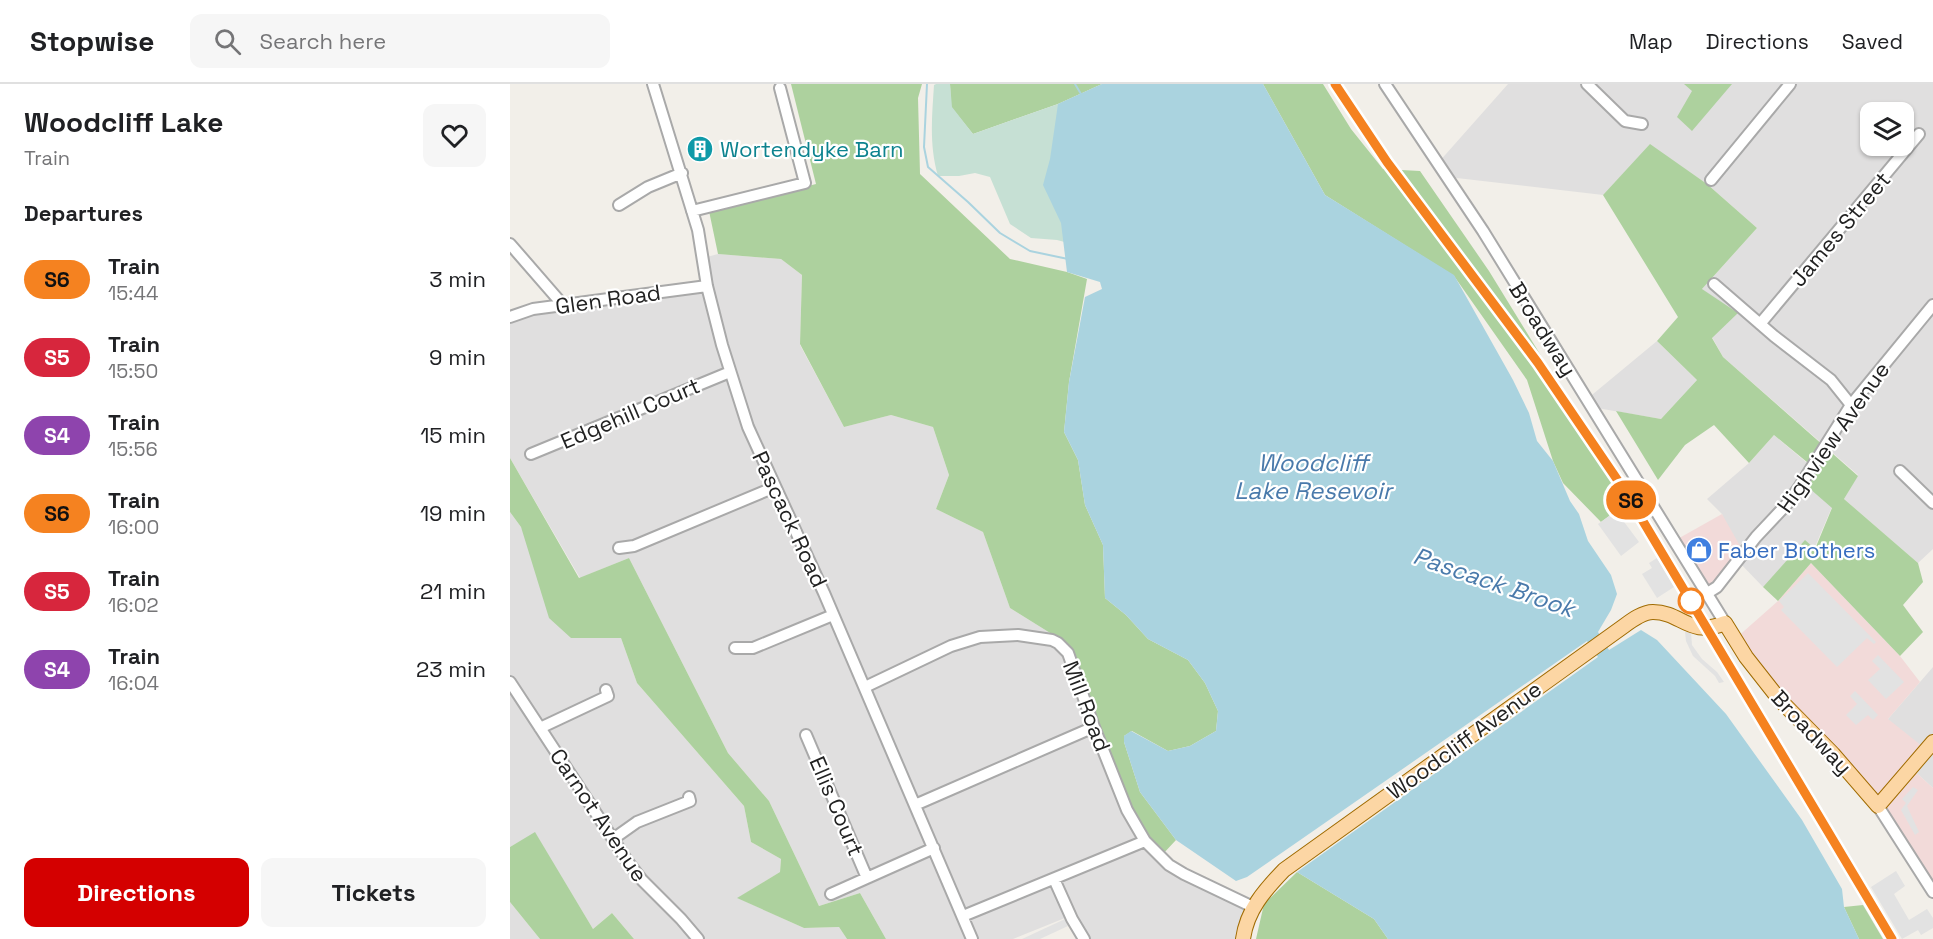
<!DOCTYPE html>
<style>
:root{--surface:#fff;--page:#f6f6f6;--text:#202124;--muted:#757577;--line:#e0e0e0;--accent:#d40000}
body{margin:0;font-family:"Space Grotesk",sans-serif;background:var(--page);color:var(--text);height:100vh;display:flex;flex-direction:column;font-size:22px;white-space:nowrap}
*{box-sizing:border-box;margin:0}
p{font-size:20px;color:var(--muted)}
.icon{flex:none;width:33px;height:33px;fill:none;stroke:currentColor;stroke-width:2;stroke-linecap:round;stroke-linejoin:round}
.map{position:relative;flex:1;overflow:hidden}
.details{display:flex;flex-direction:column;background:var(--surface);width:510px}
.details>*{flex:none}
.badge{padding:0 12px;border-radius:20px;font-size:21px;line-height:39px}
.tools{position:absolute;left:1350px;top:18px;display:grid;gap:12px}
.tools a{display:grid;place-items:center;width:54px;height:54px;border-radius:12px;background:var(--surface);box-shadow:0 2px 4px #0004;font-size:30px}
.map>.badge{position:absolute;translate:-50% -50%;box-shadow:0 0 0 3px #fff}
h2{padding:0 24px;font-size:22px;line-height:54px}
.round{display:grid;place-items:center;flex:none;width:63px;height:63px;border-radius:12px;background:var(--page)}
.overview{display:flex;align-items:center;justify-content:space-between;height:102px;padding:0 24px}
h1{font-size:28px;font-weight:800;line-height:45px}
.primary-button{display:flex;gap:12px;margin-top:auto;padding:12px 24px}
.primary-button a{flex:1;height:69px;border-radius:12px;background:var(--accent);color:#fff;font-size:24px;font-weight:800;line-height:69px;text-align:center}
.primary-button a+a{background:var(--page);color:var(--text)}
ul{padding:0;list-style:none}
li{display:flex;align-items:center;gap:18px;height:78px;padding:0 24px}
li div{flex:1}
li b{display:block;font-size:22px}
li em{font-style:normal}
li .badge{min-width:66px;font-weight:700;text-align:center}
header{display:flex;align-items:center;gap:36px;box-sizing:border-box;height:84px;padding:0 30px;background:var(--surface);border-bottom:2px solid var(--line)}
header strong{font-size:28px}
nav{display:flex;gap:33px;margin-inline-start:auto;font-size:21px}
.search{width:420px;height:54px;background:var(--page);display:flex;align-items:center;gap:15px;box-sizing:border-box;padding:0 21px;border-radius:12px;color:var(--muted);font-size:22px}
main{display:flex;flex:1;min-height:0}
.map>svg:first-child{display:block}
.residential{fill:#e0dfdf;fill-rule:evenodd}
.commercial{fill:#f2dad9}
.forest{fill:#add19e}
.wetland{fill:#c6e0d4}
.parking{fill:#e2e2e2}
.water{fill:#aad3df}
.lines{fill:none;stroke-linecap:round;stroke-linejoin:round}
.stream{stroke:#aad3df;stroke-width:2}
.minor-casing{stroke:#a9a9a9;stroke-width:14}
.major-casing{stroke:#a06b00;stroke-width:16}
.minor{stroke:#fff;stroke-width:10}
.major{stroke:#fcd6a4;stroke-width:14}
.rail{stroke:#707070;stroke-width:2;stroke-dasharray:12 12;stroke-linecap:butt}
.line-casing{stroke:#fff;stroke-width:14}
.line{stroke:#f58220;stroke-width:9}
.stop-dot{fill:#fff;stroke:#f58220;stroke-width:3}
.labels{text-anchor:middle;dominant-baseline:central;stroke-width:4.5;stroke-linejoin:round;paint-order:stroke}
.culture-label{font-size:22px;fill:#0d838f;stroke:#fff;text-anchor:start}
.street-label{font-size:22px;fill:#222;stroke:#fff}
.shop-label{font-size:22px;fill:#366cbe;stroke:#fff;text-anchor:start}
.water-label{font-size:24px;font-style:italic;fill:#4a7aab;stroke:#fff}
</style>
<header>
<strong>Stopwise</strong>
<div class="search"><svg class="icon" aria-label="search" viewBox="0 0 24 24"><circle cx="10" cy="10" r="6"/><path d="M15 15l6 6"/></svg>Search here</div>
<nav><a>Map</a><a>Directions</a><a>Saved</a></nav>
</header>
<main>
<section class="details">
<div class="overview"><div><h1>Woodcliff Lake</h1><p>Train</p></div><a class="round"><svg class="icon" aria-label="heart" viewBox="0 0 24 24"><path d="M12 20l-8-8c-3-5 5-10 8-4 3-6 11-1 8 4z"/></svg></a></div>
<h2>Departures</h2>
<ul>
<li><span class="badge" style="background:#f58220;color:#111">S6</span><div><b>Train</b><p>15:44</p></div><em>3 min</em></li>
<li><span class="badge" style="background:#d7263d;color:#fff">S5</span><div><b>Train</b><p>15:50</p></div><em>9 min</em></li>
<li><span class="badge" style="background:#8e44ad;color:#fff">S4</span><div><b>Train</b><p>15:56</p></div><em>15 min</em></li>
<li><span class="badge" style="background:#f58220;color:#111">S6</span><div><b>Train</b><p>16:00</p></div><em>19 min</em></li>
<li><span class="badge" style="background:#d7263d;color:#fff">S5</span><div><b>Train</b><p>16:02</p></div><em>21 min</em></li>
<li><span class="badge" style="background:#8e44ad;color:#fff">S4</span><div><b>Train</b><p>16:04</p></div><em>23 min</em></li>
</ul>
<div class="primary-button"><a>Directions</a><a>Tickets</a></div>
</section>
<div class="map">
<svg width="1423" height="855" viewBox="0 0 1423 855">
<rect width="100%" height="100%" fill="#f2efe9"/>
<path class="residential" d="M998 0H1277L1211 84 1286 0H1423V465L1408 479 1334 415 1348 391 1213 273 1202 253 1192 205 1247 144 1197 100 1140 61 1093 111 938 93 928 79ZM1360 28H1394V62H1360Z
M208 170 271 175 292 191 290 261 334 343 381 331 423 343 439 391 426 425 473 448 500 524 553 557 617 726 646 769 743 823 733 855H574L560 832 503 855H376L350 809 309 822 259 717 218 669 119 474 70 494 0 374V233L197 202 193 174Z
M1147 257 1187 296 1151 335 1081 323 1077 315Z
M1264 351 1303 384 1322 423 1304 465 1295 457 1253 503 1228 477 1212 430 1197 415 1239 379Z
M0 428 11 443 61 554H111L127 599 234 722 241 758 271 775 270 788 228 814 294 844 329 843 337 855H124L102 829 83 845 25 749 0 763Z
M1423 583V704L1401 684 1378 635Z
M0 818 30 855H0Z"/>
<path class="commercial" d="M1212 430 1234 469 1196 510 1164 457Z
M1301 479 1390 572 1410 598 1378 635 1417 666 1401 684 1423 704V808L1385 747 1225 555 1268 517Z"/>
<path class="forest" d="M281 0H412L408 14 410 90 500 175 557 188 577 195 559 298 554 348 568 376 575 421 593 461 595 514 616 531 638 555 678 576 695 599 708 627 706 647 680 662 658 667 622 647 614 652V658L630 708 666 756 652 771 618 720 553 557 500 524 473 448 426 425 439 391 423 343 381 331 334 343 290 260 292 191 271 175 208 170 199 127 306 100Z
M440 0H592L548 20 463 50 441 23Z
M753 0H813L841 45 873 85 910 87 979 187 1122 420 1106 427 1091 438 1053 399 1043 377 1017 296 944 192 815 111Z
M1174 0H1222L1182 47 1167 33 1182 7Z
M1140 60 1197 100 1247 144 1192 205 1228 229 1202 254 1213 273 1348 392 1334 415 1408 479 1413 498 1393 521 1413 548 1390 572 1301 479 1268 517 1253 503 1295 456 1305 465 1322 424 1291 397 1303 383 1264 351 1239 379 1204 341 1175 361 1148 396 1106 327 1151 335 1187 296 1147 257 1168 233 1093 111Z
M0 374 69 494 119 474 218 669 259 717 309 822 350 809 376 855H337L329 843 294 844 227 814 270 788 271 775 241 758 234 722 127 599 111 554H61L39 534 11 443 0 428Z
M25 748 83 845 102 829 124 855H30L0 818V763Z
M787 788 864 835 878 855H746L754 820Z
M1353 821 1373 855H1349L1334 823Z"/>
<path class="wetland" d="M426 0H440L442 23 463 50 548 20 592 0H753L592 168 547 156 521 154 500 140 480 93 465 89 449 92H428C419 61 422 33 424 1Z"/>
<path class="parking" d="M1106 427 1129 458 1111 472 1088 440Z
M1147 474 1164 503 1147 514 1132 490 1142 484 1139 479Z
M1298 489 1366 558 1364 560 1357 554 1327 583 1271 526 1274 523 1269 517Z
M1175 548H1181L1182 561 1192 575 1207 588 1214 598 1209 599 1205 592 1183 572 1176 557Z
M1368 571 1394 598 1376 615 1358 596 1370 585 1362 577Z
M1345 607 1368 631 1363 636 1358 631 1346 641 1336 631 1347 620 1340 612Z
M1403 703 1408 706 1397 722 1409 748 1405 751 1391 726 1396 719 1392 715Z
M1386 787 1395 802 1384 810 1399 836 1417 825 1423 834V844L1411 851 1408 846 1392 855 1361 803Z
M555 835 558 842 530 855H512Z"/>
<path class="water" d="M592 0H753L815 111 944 191 1003 296 1019 329 1027 357 1043 377 1060 417 1069 430 1078 457 1101 491 1107 510 1101 526 1088 548 1099 566 1131 546 1147 556 1216 630 1292 736 1332 805 1334 823 1349 855H878L864 835 787 788 1088 573 1077 557 737 793 726 797 666 756 630 708 614 658V652L621 647 658 667 680 662 706 647 708 627 695 599 678 576 638 555 616 531 595 514 593 461 575 421 568 376 554 348 559 298 575 213 592 205 590 198 557 188 551 139 533 101 540 75 548 20Z"/>
<g class="lines">
<path class="stream" d="M417 0 414 63 418 83 458 118 490 149 520 167 558 175
M565 0 571 10"/>
<defs>
<path id="minor" d="M143 0 188 146 197 202 212 261 238 343 314 509 462 855
M875 0 973 147 1215 539
M1077 0 1115 37 1132 40
M1201 96 1280 0
M109 121 138 103 172 89
M182 127 295 99 270 4
M0 160 53 221
M1204 200 1264 252 1321 296 1341 321
M0 233 23 225 197 202
M1250 240 1409 50
M21 370 220 288
M1390 387 1423 419
M109 464 124 462 265 403
M1196 510 1207 503 1246 453 1277 420 1290 402 1341 321 1423 221
M225 564H243L323 531
M0 598 118 778 132 796 171 835 188 855
M355 603 441 562 470 553 508 551 542 556 548 559 558 569 584 643 617 726 635 757 659 781 674 790 743 823
M30 644 98 612 96 606
M296 651 357 794
M405 721 584 643
M1368 722 1423 808
M103 755 127 738 180 717 179 713
M544 795 562 835 574 855
M321 810 424 764
M453 832 635 757"/>
<path id="major" d="M733 855C737 826 754 807 774 786L1114 542C1122 536 1133 528 1143 528 1172 528 1179 554 1215 539L1236 573 1269 615 1323 670 1368 722 1423 658"/>
</defs>
<use href="#minor" class="minor-casing"/>
<use href="#major" class="major-casing"/>
<use href="#minor" class="minor"/>
<use href="#major" class="major"/>
<path class="rail" d="M825 0 877 78 1028 279 1115 407 1382 855"/>
</g>
<g class="lines">
<defs>
<path id="line" d="M825 0 877 78 1028 279 1115 407 1382 855"/>
</defs>
<use href="#line" class="line-casing"/>
<use href="#line" class="line"/>
</g>
<defs>
<symbol id="building-disc" viewBox="-11 -11 22 22"><circle r="9.5" fill="#0f9aa8" stroke="#fff"/><path d="M-4-6H4V6H1V3H-1V6H-4ZM-2.5-4.3h1.7v1.8h-1.7ZM.8-4.3h1.7v1.8H.8ZM-2.5-1h1.7V.8h-1.7ZM.8-1h1.7V.8H.8Z" fill="#fff"/></symbol>
<symbol id="shop-disc" viewBox="-11 -11 22 22"><circle r="9.5" fill="#3f7fe0" stroke="#fff"/><path d="M-5-2.5h2.3a2.7 3.5 0 0 1 5.4 0H5L5.5 6h-11ZM-1.5-2.5h3a1.5 2.3 0 0 0-3 0Z" fill="#fff"/></symbol>
</defs>
<g fill-rule="evenodd">
<use href="#building-disc" x="175" y="50" width="30" height="30"/>
<use href="#shop-disc" x="1174" y="451" width="30" height="30"/>
</g>
<circle class="stop-dot" cx="1181" cy="517" r="12"/>
<g class="labels">
<g class="culture-label">
<text x="210" y="65">Wortendyke Barn</text>
</g>
<g class="street-label">
<text transform="translate(1330 145) rotate(-50)">James Street</text>
<text transform="translate(98 215) rotate(-8)">Glen Road</text>
<text transform="translate(1033 245) rotate(58)">Broadway</text>
<text transform="translate(120 329) rotate(-23)">Edgehill Court</text>
<text transform="translate(1323 353) rotate(-55)">Highview Avenue</text>
<text transform="translate(280 435) rotate(65)">Pascack Road</text>
<text transform="translate(577 622) rotate(69)">Mill Road</text>
<text transform="translate(1302 648) rotate(47)">Broadway</text>
<text transform="translate(954 656) rotate(-36)">Woodcliff Avenue</text>
<text transform="translate(327 722) rotate(67)">Ellis Court</text>
<text transform="translate(89 731) rotate(56)">Carnot Avenue</text>
</g>
<g class="shop-label">
<text x="1208" y="466">Faber Brothers</text>
</g>
<g class="water-label">
<text x="803" y="378">Woodcliff<tspan x="803" dy="28">Lake Resevoir</tspan></text>
<text transform="translate(984 498) rotate(19)">Pascack Brook</text>
</g>
</g>
</svg>
<div class="tools">
<a><svg class="icon" aria-label="layers" viewBox="0 0 24 24"><path d="M12 4l9 5-9 5-9-5zM3 14l9 5 9-5"/></svg></a>
</div>
<b class="badge" style="left:1121px;top:416px;background:#f58220;color:#111">S6</b>
</div>
</main>
